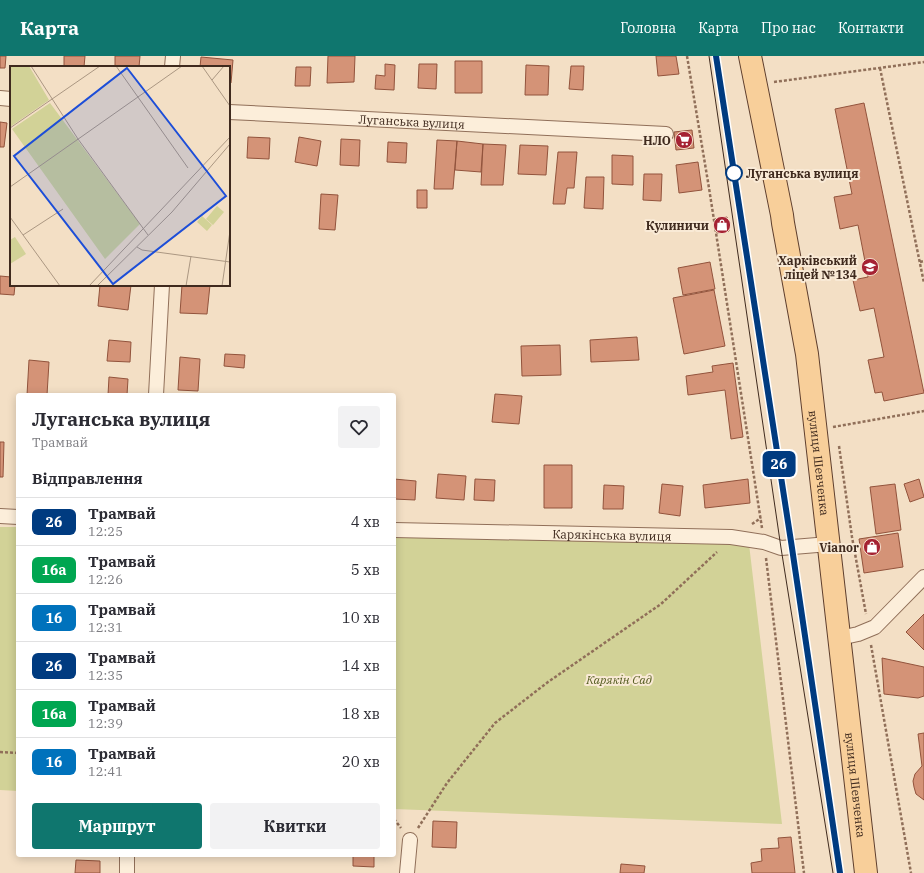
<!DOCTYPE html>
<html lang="uk">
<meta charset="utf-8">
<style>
:root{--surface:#fff;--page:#f2f2f3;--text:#2b2b33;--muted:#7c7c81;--line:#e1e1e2;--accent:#0f766e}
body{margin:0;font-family:"IBM Plex Serif",serif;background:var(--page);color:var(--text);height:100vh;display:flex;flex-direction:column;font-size:15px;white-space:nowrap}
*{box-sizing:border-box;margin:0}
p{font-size:13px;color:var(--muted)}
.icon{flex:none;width:22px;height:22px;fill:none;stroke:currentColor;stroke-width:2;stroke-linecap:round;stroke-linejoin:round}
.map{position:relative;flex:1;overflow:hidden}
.panel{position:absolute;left:16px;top:337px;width:380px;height:464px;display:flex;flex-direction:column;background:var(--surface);border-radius:4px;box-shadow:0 2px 10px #0003}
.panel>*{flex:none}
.badge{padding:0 8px;border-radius:6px;font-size:14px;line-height:26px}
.map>.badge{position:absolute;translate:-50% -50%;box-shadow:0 0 0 2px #fff}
h2{padding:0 16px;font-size:15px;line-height:36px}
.round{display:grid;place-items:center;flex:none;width:42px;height:42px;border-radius:4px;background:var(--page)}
.headline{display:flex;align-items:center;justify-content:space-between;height:68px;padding:0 16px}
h1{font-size:19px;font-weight:700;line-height:30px}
.button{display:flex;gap:8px;margin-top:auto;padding:8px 16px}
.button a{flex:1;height:46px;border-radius:4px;background:var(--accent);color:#fff;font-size:16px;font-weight:700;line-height:46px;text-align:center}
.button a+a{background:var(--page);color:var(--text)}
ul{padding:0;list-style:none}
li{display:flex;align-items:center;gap:12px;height:48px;padding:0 16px;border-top:1px solid var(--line)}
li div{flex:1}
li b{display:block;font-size:15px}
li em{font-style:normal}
li .badge{min-width:44px;font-weight:700;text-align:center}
header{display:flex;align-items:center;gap:24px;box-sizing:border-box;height:56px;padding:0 20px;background:var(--accent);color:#fff}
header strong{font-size:19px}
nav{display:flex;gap:22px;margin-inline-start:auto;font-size:14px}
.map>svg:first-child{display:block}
.green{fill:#d2d297}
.building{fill:#d49377;stroke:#92533c}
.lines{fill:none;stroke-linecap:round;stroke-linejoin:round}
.minor-casing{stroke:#906f59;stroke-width:16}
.primary-casing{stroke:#5e3e2d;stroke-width:24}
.path{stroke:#906f59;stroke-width:2.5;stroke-dasharray:3 2;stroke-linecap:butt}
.minor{stroke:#fceeda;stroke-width:14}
.primary{stroke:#f8cf9a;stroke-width:22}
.tram{stroke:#3f2a1e;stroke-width:1}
.line-casing{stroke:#fff;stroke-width:9}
.line{stroke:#003b80;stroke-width:6}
.stop-dot{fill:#fff;stroke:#003b80;stroke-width:2}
.labels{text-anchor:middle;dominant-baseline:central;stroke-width:4;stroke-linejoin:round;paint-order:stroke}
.street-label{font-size:12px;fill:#3f2a1e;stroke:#f9ead6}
.poi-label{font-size:12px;font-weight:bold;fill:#3f2a1e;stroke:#f9ead6;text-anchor:end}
.stop-label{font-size:12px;font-weight:bold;fill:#3f2a1e;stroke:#f9ead6;text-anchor:start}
.park-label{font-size:12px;font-style:italic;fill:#565d22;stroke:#f9ead6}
.inset-road{fill:none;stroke:#ab9782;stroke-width:1}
.view{fill:#1d4ed8;fill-opacity:0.15;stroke:#1d4ed8;stroke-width:2}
.inset-edge{fill:none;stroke:#3f2a1e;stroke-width:2}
</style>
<header>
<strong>Карта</strong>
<nav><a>Головна</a><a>Карта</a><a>Про нас</a><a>Контакти</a></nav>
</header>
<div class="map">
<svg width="924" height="817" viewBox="0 0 924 817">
<rect width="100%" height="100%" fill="#f3dfc5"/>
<path class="green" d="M0 471H18V735L0 734Z
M394 480 749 488 782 768 394 753Z"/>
<path class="building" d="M0 0H6L5 12H0Z
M64 0H85L84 11H64Z
M115 0H140L139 11 115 10Z
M328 0H355L354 26 327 27Z
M656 0H676L679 18 658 20Z
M201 1 233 4 231 27H229V11H200Z
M455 5H482V37H455Z
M385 8 395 9 394 34 375 33 376 19 385 20Z
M419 8H437L436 33 418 32Z
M526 9 549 10 548 39H525Z
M571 10H584L583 34 569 33Z
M296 11H311L310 30H295Z
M864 47 924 337 884 345 882 336 875 337 868 304 884 301 874 252 860 255 853 224 868 221 858 169 840 173 834 141 852 138 835 53Z
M0 66 7 67 4 91H0Z
M692 74 694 92 676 94 674 76Z
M248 81 270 82 269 103 247 102Z
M299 81 321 85 317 110 295 106Z
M341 83 360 84 359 110 340 109Z
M437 84 457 85 453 133H434Z
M457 85 483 88 481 116 455 114Z
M388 86 407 87 406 107 387 106Z
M483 88 506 89 503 129H481Z
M520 89 548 90 546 119 518 118Z
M558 96H577L574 132H567L565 148H553Z
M612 99 633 100V129L612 128Z
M698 106 702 134 679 137 676 109Z
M644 118H662L661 145 643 144Z
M586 121H604L603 153 584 152Z
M417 134H427V152H417Z
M321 138 338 139 335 174 319 173Z
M727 161 729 175 717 177 715 163Z
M710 206 715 233 683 239 678 212Z
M0 220 11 221V229H15L14 239 0 238Z
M100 229H131L128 254 98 250Z
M182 229H210L207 258 180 257Z
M714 234 725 290 684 298 673 242Z
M637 281 639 304 591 306 590 284Z
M109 284 131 286 130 306 107 305Z
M560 289 561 319 522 320 521 290Z
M225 298 245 299 244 312 224 310Z
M180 301 200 303 198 335 178 334Z
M29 304 49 306 47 339H27Z
M733 307 743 381 731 383 725 334 688 339 686 320 713 316 712 310Z
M109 321 128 323 127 339H108Z
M495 338 522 340 519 368 492 366Z
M0 386H4L3 421H0Z
M544 409H572V452H544Z
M438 418 466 420 464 444 436 442Z
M394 423 416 425 415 444 394 443Z
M475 423 495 424 494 445 474 444Z
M748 423 750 447 705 452 703 429Z
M919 423 924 441 910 446 904 428Z
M662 428 683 430 680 460 659 457Z
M895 428 901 474 876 478 870 431Z
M604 429 624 430 623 453H603Z
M898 477 903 511 864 517 859 483Z
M924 558V594L906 576Z
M882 602 924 611V640L918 642 884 638Z
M924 677V744L916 738 914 731 913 725 915 718 922 710 918 678Z
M433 765 457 766 456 792 432 791Z
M791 781 795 817H752L751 807 762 805 761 793 779 792 778 782Z
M353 799H374V811L353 810Z
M76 804 100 805V817H75Z
M621 808 645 810 644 817H620Z"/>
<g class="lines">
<defs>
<g id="minor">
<path d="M172 11 173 0"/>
<path d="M0 42 11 43"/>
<path id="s1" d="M229 56 666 78"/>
<path d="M156 339 162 229"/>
<path d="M0 460 18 461"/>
<path id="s2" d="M394 474 731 481 764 486 781 492 829 488"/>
<path d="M840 582 858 578 875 571 924 521"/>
<path d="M127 817V799"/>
<path d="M407 817 410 784"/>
</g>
<g id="primary">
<path id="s3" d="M750 0 782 159 783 167 807 298 866 817"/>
</g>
</defs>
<use href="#minor" class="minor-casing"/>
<use href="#primary" class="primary-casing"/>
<path class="path" d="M687 0 709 132 762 472
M880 12 924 227
M774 26 924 6
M920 206 924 205
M833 371 924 355
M839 390 852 481 866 558
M752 468 761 462
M766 502 804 817
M871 589 911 817
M0 696 18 697
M394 763 401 772
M418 772 447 727 495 667 548 626 661 548 717 496"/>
<use href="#minor" class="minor"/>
<use href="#primary" class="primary"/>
<path class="tram" d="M709 0 781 492 833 817
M716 0 792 492 840 817"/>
</g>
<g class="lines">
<defs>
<path id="line" d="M716 0 792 492 840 817"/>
</defs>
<use href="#line" class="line-casing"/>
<use href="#line" class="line"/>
</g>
<defs>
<symbol id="supermarket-disc" viewBox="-11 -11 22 22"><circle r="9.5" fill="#a52233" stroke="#f9ead6"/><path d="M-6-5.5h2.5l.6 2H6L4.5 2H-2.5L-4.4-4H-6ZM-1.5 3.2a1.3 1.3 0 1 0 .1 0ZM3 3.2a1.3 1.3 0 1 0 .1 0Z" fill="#fff"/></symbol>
<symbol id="shop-disc" viewBox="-11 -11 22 22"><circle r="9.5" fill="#a52233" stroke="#f9ead6"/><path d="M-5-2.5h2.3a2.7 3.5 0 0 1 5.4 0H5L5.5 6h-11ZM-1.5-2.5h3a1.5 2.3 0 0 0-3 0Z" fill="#fff"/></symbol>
<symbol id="school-disc" viewBox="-11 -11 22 22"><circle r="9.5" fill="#a52233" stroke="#f9ead6"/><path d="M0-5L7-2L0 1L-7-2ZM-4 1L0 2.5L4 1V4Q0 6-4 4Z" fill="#fff"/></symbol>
</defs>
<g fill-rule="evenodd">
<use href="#supermarket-disc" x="674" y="74" width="20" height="20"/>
<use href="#shop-disc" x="712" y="159" width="20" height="20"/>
<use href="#school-disc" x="860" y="201" width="20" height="20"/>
<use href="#shop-disc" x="862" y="481" width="20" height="20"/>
</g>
<circle class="stop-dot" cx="734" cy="117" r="8"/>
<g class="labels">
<g class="street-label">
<text stroke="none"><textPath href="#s1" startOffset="183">Луганська вулиця</textPath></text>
<text stroke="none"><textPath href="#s3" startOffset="413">вулиця Шевченка</textPath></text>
<text stroke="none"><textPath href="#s2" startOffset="218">Карякінська вулиця</textPath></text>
<text stroke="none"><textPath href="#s3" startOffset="737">вулиця Шевченка</textPath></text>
</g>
<g class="poi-label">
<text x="671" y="84">НЛО</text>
<text x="709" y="169">Кулиничи</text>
<text x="857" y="204">Харківський<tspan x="857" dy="14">ліцей №134</tspan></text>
<text x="859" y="491">Vianor</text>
</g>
<g class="stop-label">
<text x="746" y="117">Луганська вулиця</text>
</g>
<g class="park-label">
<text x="619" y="623">Карякін Сад</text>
</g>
</g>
<g transform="translate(10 10)">
<rect width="220" height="220" fill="#f3dfc5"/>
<path d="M0 0H19L39 34 0 61ZM40 37 130 158 95 193 2 63ZM207 140 214 146 203 159 196 153ZM192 150 202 159 197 165 187 156ZM5 171 16 188 0 198V174Z" fill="#d2d297"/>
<path class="inset-road" d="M21 0 68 73 138 169M106 0 178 102M192 0 220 40M202 14 214 0M0 62 90 0M0 121 172 0M0 151 50 220M13 169 53 143M127 181 132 184 220 196M79 220 220 71M87 220 162 146 220 78M176 220 181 190M212 220 220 165"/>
<path class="view" d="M117 2 216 130 103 218 4 90Z"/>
<rect width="220" height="220" class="inset-edge"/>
</g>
</svg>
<b class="badge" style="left:779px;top:408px;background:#003b80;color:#fff">26</b>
<section class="panel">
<div class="headline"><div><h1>Луганська вулиця</h1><p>Трамвай</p></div><a class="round"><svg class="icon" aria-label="heart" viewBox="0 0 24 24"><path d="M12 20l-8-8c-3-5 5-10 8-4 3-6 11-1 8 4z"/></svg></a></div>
<h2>Відправлення</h2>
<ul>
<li><span class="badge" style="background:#003b80;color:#fff">26</span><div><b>Трамвай</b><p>12:25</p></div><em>4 хв</em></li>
<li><span class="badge" style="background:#00a651;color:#fff">16a</span><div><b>Трамвай</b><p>12:26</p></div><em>5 хв</em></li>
<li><span class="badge" style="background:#0072bc;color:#fff">16</span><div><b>Трамвай</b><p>12:31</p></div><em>10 хв</em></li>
<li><span class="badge" style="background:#003b80;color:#fff">26</span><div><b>Трамвай</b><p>12:35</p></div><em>14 хв</em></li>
<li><span class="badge" style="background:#00a651;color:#fff">16a</span><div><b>Трамвай</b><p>12:39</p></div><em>18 хв</em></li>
<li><span class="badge" style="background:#0072bc;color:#fff">16</span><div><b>Трамвай</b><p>12:41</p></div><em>20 хв</em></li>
</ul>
<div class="button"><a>Маршрут</a><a>Квитки</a></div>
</section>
</div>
